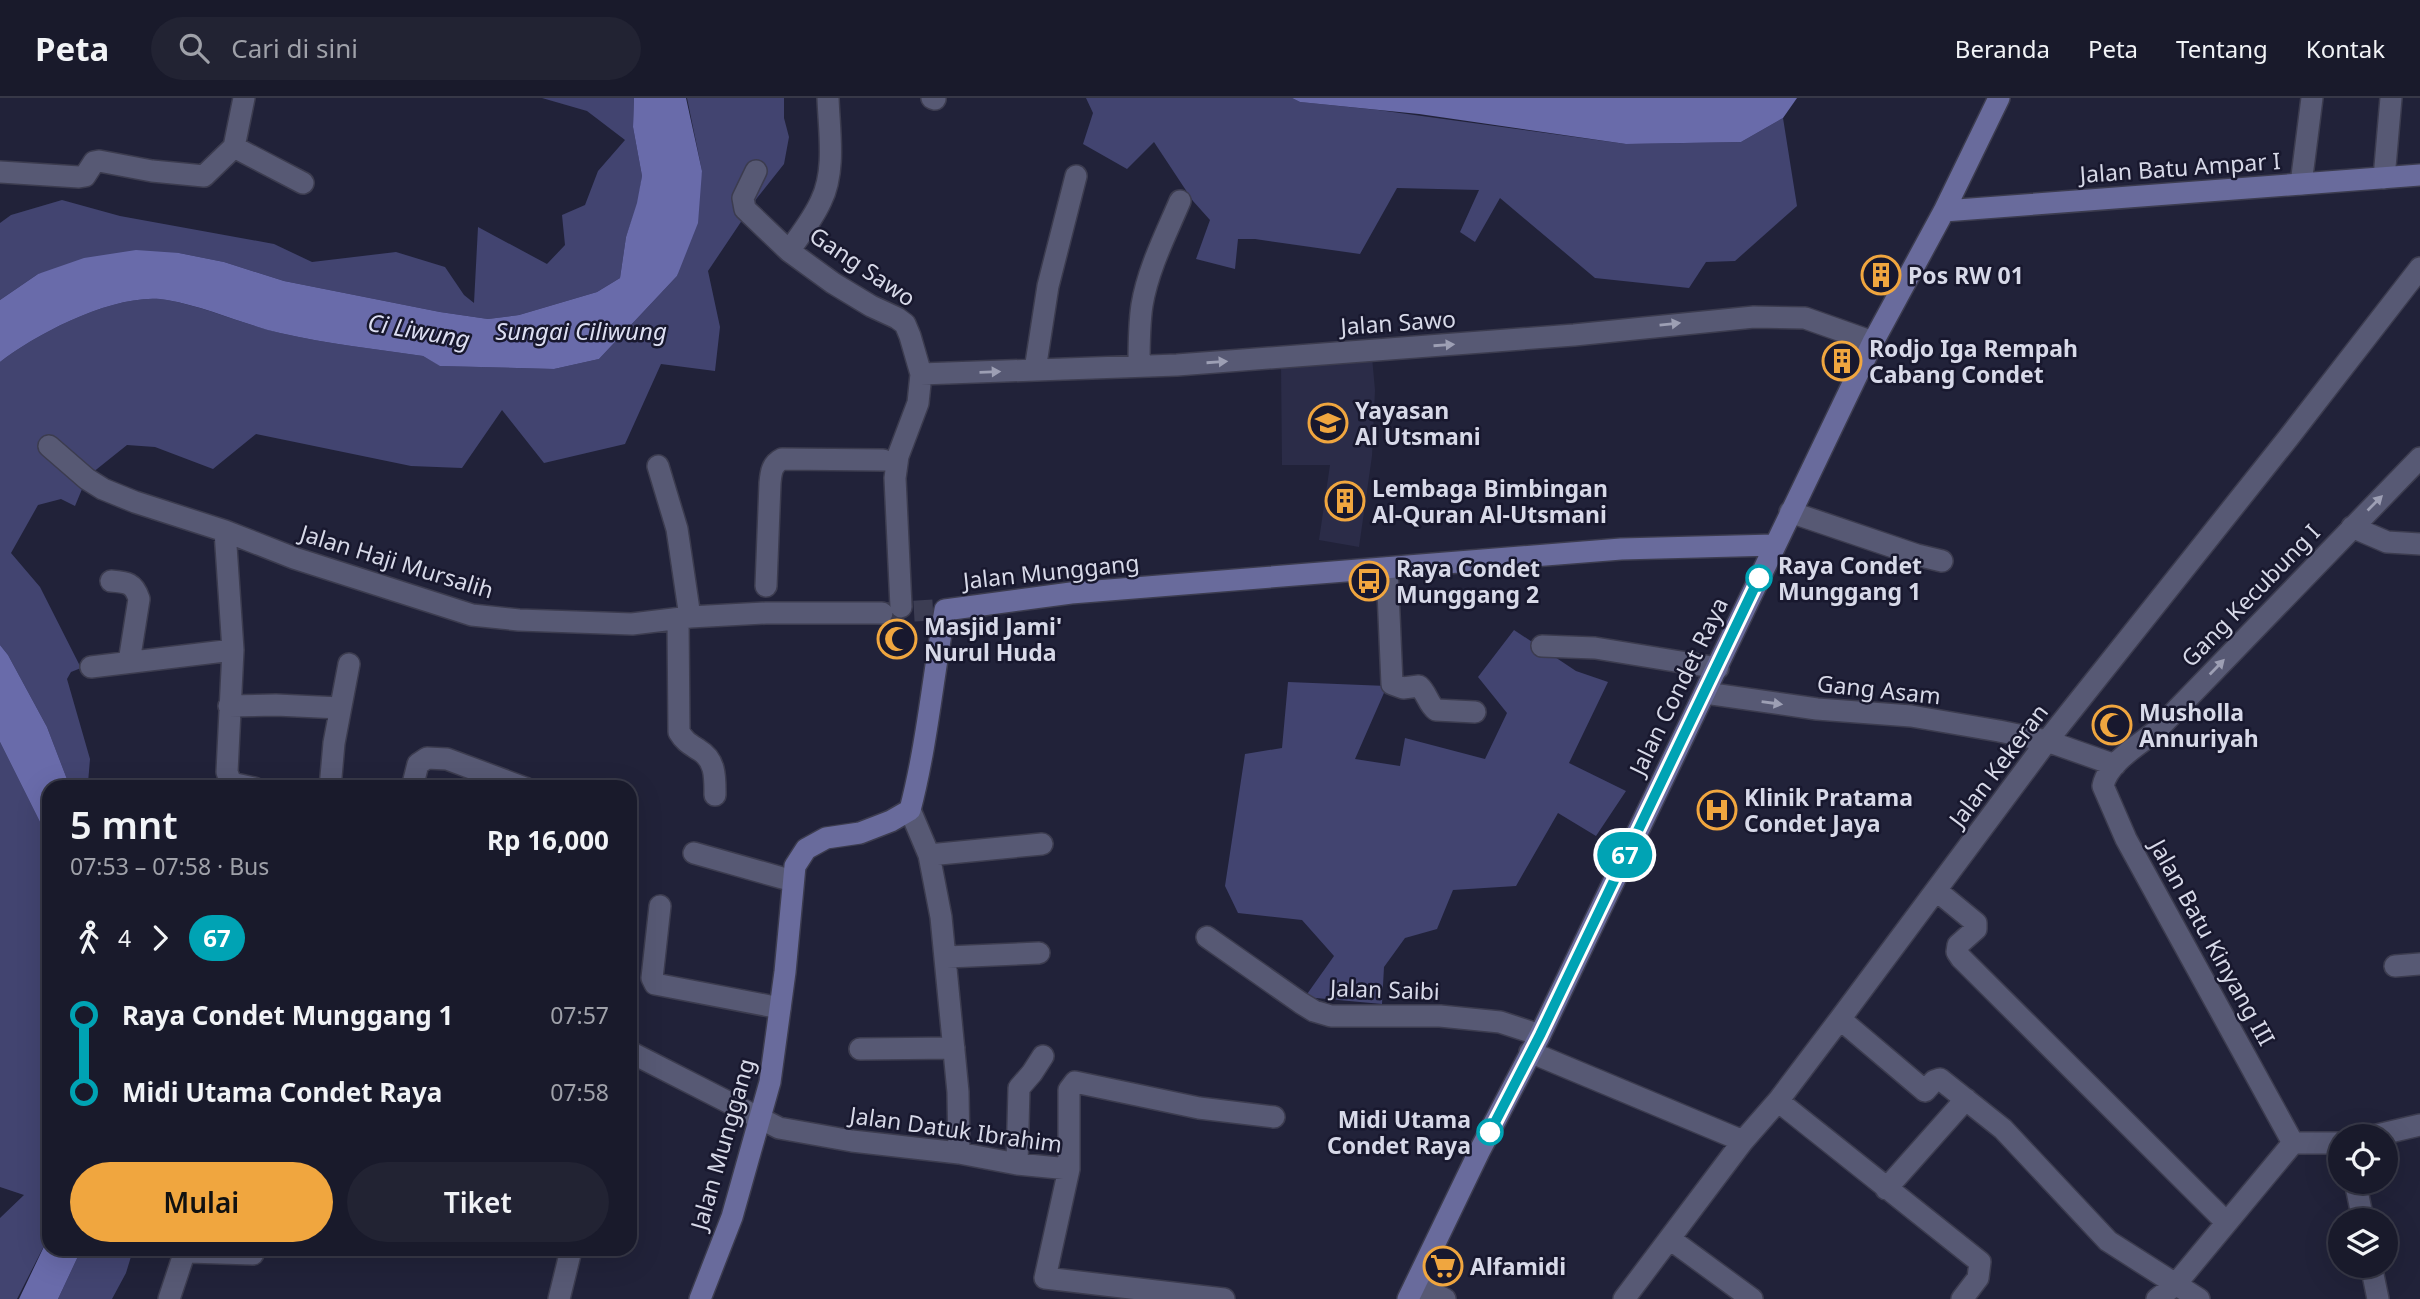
<!DOCTYPE html>
<html lang="id">
<meta charset="utf-8">
<style>
:root{--surface:#191a2b;--page:#222333;--text:#f1f3f6;--muted:#9fa1a9;--line:#373847;--accent:#f0a63f}
body{margin:0;font-family:"Noto Sans",sans-serif;background:var(--page);color:var(--text);height:100vh;display:flex;flex-direction:column;font-size:26px;white-space:nowrap}
*{box-sizing:border-box;margin:0}
p{font-size:23px;color:var(--muted)}
.icon{flex:none;width:38px;height:38px;fill:none;stroke:currentColor;stroke-width:2;stroke-linecap:round;stroke-linejoin:round}
.map{position:relative;flex:1;overflow:hidden}
.drawer{position:absolute;left:42px;top:682px;width:595px;height:476px;display:flex;flex-direction:column;background:var(--surface);border-radius:21px;box-shadow:0 7px 28px #0002,0 0 0 2px var(--line)}
.drawer>*{flex:none}
.badge{padding:0 14px;border-radius:23px;font-size:24px;line-height:46px}
.buttons{position:absolute;left:2328px;top:1026px;display:grid;gap:14px}
.buttons a{display:grid;place-items:center;width:70px;height:70px;border-radius:50%;background:var(--surface);box-shadow:0 7px 28px #0002,0 0 0 2px var(--line);font-size:35px}
.map>.badge{position:absolute;translate:-50% -50%;box-shadow:0 0 0 4px #fff}
.legs{display:flex;align-items:center;gap:10px;height:77px;padding:0 28px;font-size:23px}
.legs p{margin-inline-start:auto}
.overview{display:flex;align-items:center;justify-content:space-between;height:119px;padding:0 28px}
h1{font-size:38px;font-weight:600;line-height:52px}
.button{display:flex;gap:14px;margin-top:auto;padding:14px 28px}
.button a{flex:1;height:80px;border-radius:42px;background:var(--accent);color:#111;font-size:28px;font-weight:600;line-height:80px;text-align:center}
.button a+a{background:var(--page);color:var(--text)}
ul{padding:0 28px;list-style:none}
li{display:flex;align-items:center;gap:24px;height:77px;font-size:26px}
li i{display:grid;place-items:center;width:10px;height:100%;margin:0 9px;background:currentColor}
li i::after{content:'';width:18px;height:18px;margin:-9px;border:5px solid;border-radius:50%;background:var(--surface)}
li p{margin-inline-start:auto}
li:first-child i{background:linear-gradient(#0000 50%,currentColor 0)}
li:last-child i{background:linear-gradient(currentColor 50%,#0000 0)}
header{display:flex;align-items:center;gap:42px;box-sizing:border-box;height:98px;padding:0 35px;background:var(--surface);border-bottom:2px solid var(--line)}
header strong{font-size:33px}
nav{display:flex;gap:38px;margin-inline-start:auto;font-size:24px}
.search{width:490px;height:63px;background:var(--page);display:flex;align-items:center;gap:18px;box-sizing:border-box;padding:0 24px;border-radius:38px;color:var(--muted);font-size:26px}
.map>svg:first-child{display:block}
.built{fill:#2b2c48}
.green{fill:#424470}
.water{fill:#696baa}
.lines{fill:none;stroke-linecap:round;stroke-linejoin:round}
.street-tunnel{stroke:#3c3d53;stroke-width:21;stroke-dasharray:21 10;stroke-linecap:butt}
.street-casing{stroke:#3c3c4f;stroke-width:24}
.secondary-casing{stroke:#3c3c4f;stroke-width:24}
.street{stroke:#575974;stroke-width:21}
.secondary{stroke:#696b9c;stroke-width:21}
.oneway{fill:#9d9fb4}
.line-1-casing{stroke:#fff;stroke-width:16}
.line-1{stroke:#00a3b4;stroke-width:10}
.stop-1-dot{fill:#fff;stroke:#00a3b4;stroke-width:3.5}
.labels{text-anchor:middle;dominant-baseline:central;stroke-width:5;stroke-linejoin:round;paint-order:stroke}
.street-label{font-size:23px;fill:#d7d9e8;stroke:#18182e}
.poi-label{font-size:23px;font-weight:bold;fill:#d7d9e8;stroke:#18182e;text-anchor:start}
.stop-label{font-size:23px;font-weight:bold;fill:#d7d9e8;stroke:#18182e;text-anchor:start}
.water-label{font-size:24px;font-style:italic;fill:#dddff2;stroke:#18182e}
</style>
<header>
<strong>Peta</strong>
<div class="search"><svg class="icon" aria-label="search" viewBox="0 0 24 24"><circle cx="10" cy="10" r="6"/><path d="M15 15l6 6"/></svg>Cari di sini</div>
<nav><a>Beranda</a><a>Peta</a><a>Tentang</a><a>Kontak</a></nav>
</header>
<div class="map">
<svg width="2420" height="1201" viewBox="0 0 2420 1201">
<rect width="100%" height="100%" fill="#212239"/>
<path class="built" d="M1372 259 1375 292 1372 358 1359 449 1319 442 1330 367H1282L1281 266Z"/>
<path class="green" d="M542 0H634L633 29 642 78 638 105 626 139 620 180 597 194 519 217 488 221 440 214 284 183 224 164 179 155 38 176 0 202V125L11 117 62 102 120 118 274 146 312 164 396 154 445 169 464 197 474 205 478 129 547 166 565 147 562 117 585 107 598 73 625 42 587 13Z
M687 0H784V20L789 39 784 66 757 100 708 173 720 229 715 273 661 266 625 346 544 365 502 312 462 370 411 368 256 336 213 371 155 349 127 347 87 379 75 408 61 401 38 407 11 455 40 489 81 570 71 574 67 581 90 661 88 685 90 689H70L47 629 8 557 0 547V264C37 235 119 193 167 202 206 209 242 226 280 235 327 246 376 251 423 258L441 268 554 271 599 261 677 178 702 73Z
M1086 0H1292L1300 4 1378 12 1626 46 1741 44 1783 20 1797 108 1735 163 1706 164 1689 190 1595 180 1500 100 1475 144 1460 134 1479 92 1397 90 1360 156 1255 141H1238L1235 171 1196 161 1210 122 1193 103 1154 44 1127 71 1083 46 1093 15Z
M1514 532 1576 573 1608 584 1569 665 1626 693 1596 738 1558 715 1516 788 1453 792 1437 831 1405 840 1384 869 1382 906 1305 899 1334 858 1302 822 1238 815 1225 788 1245 656 1282 650 1288 584 1387 588 1355 661 1400 668 1405 640 1485 661 1507 615 1478 579Z
M0 644 49 742V1138L17 1201H0V1120L24 1097 0 1089Z
M81 1152H133L126 1175 112 1201H58Z"/>
<path class="water" d="M634 0H686L702 73 698 125 677 178 599 261 554 271 440 268 423 258C376 251 327 246 280 235 242 226 207 209 167 202 119 193 37 235 0 264V202L38 176 84 160 136 152 179 155 224 164 284 183 440 214 488 221 519 217 597 194 620 180 626 139 637 105 642 78 633 29Z
M1292 0H1797L1783 20 1741 44 1626 46 1419 16 1300 4Z
M0 547 8 557 47 629 70 689 49 690V742L0 644Z
M49 1138V1152H81L58 1201H19Z"/>
<g class="lines">
<path class="street-tunnel" d="M883 515 933 512"/>
<defs>
<path id="street" d="M828 0C829 32 836 73 821 103 813 121 800 137 789 153L833 185 871 208 897 220 905 226 910 238 921 276 918 305 898 358 895 380 901 509
M932 0 935 1
M234 49 244 0
M756 73 743 100 745 111 789 153
M0 74 79 79 85 78 94 64 99 63 152 73 204 78 234 49 303 85
M2384 80 2391 0
M2301 86 2312 0
M1139 268C1139 248 1139 227 1142 207 1148 171 1166 136 1180 103
M1035 272 1048 188 1076 78
M921 276 1177 267 1574 237 1754 219 1805 220 1873 244
M49 348 87 381 103 391 135 404 225 433 294 460 472 517 519 522 632 526 690 519 766 515H882
M658 368 677 431 690 519
M1790 414 1917 457 1942 463
M2352 429 2387 444 2420 446
M1387 470 1392 586 1403 590 1419 588C1427 595 1428 606 1436 612L1475 614
M111 483C127 484 134 485 139 501L129 564
M766 488 770 385C771 374 772 366 782 361L883 362
M678 521 679 634C685 644 690 646 699 652 716 662 715 680 715 697
M1542 548 1595 550 1718 570
M233 552 227 674 231 685 254 690
M91 569 233 552 225 433
M1705 595 1817 611 1911 618 1999 633 2047 643 2115 667
M229 608 276 607 340 610
M330 690 334 645 349 566
M412 690 418 666 427 660 447 661 525 690
M910 712 929 757 941 819 958 994 959 1055
M694 755 793 783
M929 757 1042 746
M1937 793 1976 825V831L1958 847 1957 854 1961 860 2226 1124
M660 808 652 880 655 886 780 910
M1207 839 1301 905 1314 913 1331 918H1440L1500 924 1540 937
M947 859 1039 855
M2395 868 2420 866
M1840 921 1925 993 1934 983 1940 981 2003 1031 2108 1143 2199 1201
M860 951 954 950
M630 954 779 1030 852 1043 959 1055 1017 1066 1069 1071 1045 1180 1224 1201
M1530 954 1743 1043
M1778 1003 1980 1164 1978 1180 1962 1201
M2373 1038 2420 1027
M2340 1045H2293L2126 741 2103 688C2107 665 2139 647 2156 633L2420 360
M1017 1066 1019 990 1032 975 1043 958
M1069 1071V992L1075 984 1199 1010 1274 1019
M2355 1083 2363 1122
M1886 1091 1966 1001
M1670 1141 1752 1201
M2371 1167 2378 1201
M1415 1187 1445 1201
M169 1201 184 1156 188 1154 253 1156V1152
M559 1201 571 1152
M1624 1201 1743 1043 1778 1003 1840 921 2047 643 2289 339 2420 170
M2157 1201 2175 1187 2293 1045"/>
<path id="secondary" d="M1944 113 2420 77
M700 1201 732 1119 770 984 785 874 795 768 806 751 826 740 860 735 891 723 910 712C927 647 933 578 945 512L1071 495 1621 451 1774 447
M1408 1201 1479 1054 1540 937 1873 244 1944 113 1999 0"/>
</defs>
<use href="#street" class="street-casing"/>
<use href="#secondary" class="secondary-casing"/>
<use href="#street" class="street"/>
<use href="#secondary" class="secondary"/>
</g>
<defs><path id="oneway-solid" d="M-6-.8H1V-3.2L6.5 0L1 3.2V.8H-6Z" transform="scale(1.75)"/></defs>
<g class="oneway">
<use href="#oneway-solid" transform="translate(1670 226) rotate(-6)"/>
<use href="#oneway-solid" transform="translate(1444 247) rotate(-4)"/>
<use href="#oneway-solid" transform="translate(1217 264) rotate(-4)"/>
<use href="#oneway-solid" transform="translate(990 274) rotate(-2)"/>
<use href="#oneway-solid" transform="translate(2375 405) rotate(-45)"/>
<use href="#oneway-solid" transform="translate(2217 569) rotate(-46)"/>
<use href="#oneway-solid" transform="translate(1772 605) rotate(8)"/>
</g>
<g class="lines">
<defs>
<path id="line-1" d="M1490 1034 1540 937 1759 480"/>
</defs>
<use href="#line-1" class="line-1-casing"/>
<use href="#line-1" class="line-1"/>
</g>
<defs>
<symbol id="building-ring" viewBox="-11 -11 22 22"><circle r="9.5" fill="#18182e" stroke="#f0a63f" stroke-width="1.5"/><path d="M-4-6H4V6H1V3H-1V6H-4ZM-2.5-4.3h1.7v1.8h-1.7ZM.8-4.3h1.7v1.8H.8ZM-2.5-1h1.7V.8h-1.7ZM.8-1h1.7V.8H.8Z" fill="#f0a63f"/></symbol>
<symbol id="school-ring" viewBox="-11 -11 22 22"><circle r="9.5" fill="#18182e" stroke="#f0a63f" stroke-width="1.5"/><path d="M0-5L7-2L0 1L-7-2ZM-4 1L0 2.5L4 1V4Q0 6-4 4Z" fill="#f0a63f"/></symbol>
<symbol id="bus-ring" viewBox="-11 -11 22 22"><circle r="9.5" fill="#18182e" stroke="#f0a63f" stroke-width="1.5"/><path d="M-5-6H5V4H4V6H2V4H-2V6H-4V4H-5ZM-3.5-4V0h7V-4ZM-3.5 1.2v1.5H-2V1.2ZM2 1.2v1.5H3.5V1.2Z" fill="#f0a63f"/></symbol>
<symbol id="mosque-ring" viewBox="-11 -11 22 22"><circle r="9.5" fill="#18182e" stroke="#f0a63f" stroke-width="1.5"/><path d="M3.5-4.9A6 6 0 1 0 3.5 4.9A5 5 0 1 1 3.5-4.9Z" fill="#f0a63f"/></symbol>
<symbol id="hospital-ring" viewBox="-11 -11 22 22"><circle r="9.5" fill="#18182e" stroke="#f0a63f" stroke-width="1.5"/><path d="M-5-5h3v3.5h4V-5h3V5h-3V1.5h-4V5h-3Z" fill="#f0a63f"/></symbol>
<symbol id="supermarket-ring" viewBox="-11 -11 22 22"><circle r="9.5" fill="#18182e" stroke="#f0a63f" stroke-width="1.5"/><path d="M-6-5.5h2.5l.6 2H6L4.5 2H-2.5L-4.4-4H-6ZM-1.5 3.2a1.3 1.3 0 1 0 .1 0ZM3 3.2a1.3 1.3 0 1 0 .1 0Z" fill="#f0a63f"/></symbol>
</defs>
<g fill-rule="evenodd">
<use href="#building-ring" x="1859" y="155" width="44" height="44"/>
<use href="#building-ring" x="1820" y="241" width="44" height="44"/>
<use href="#school-ring" x="1306" y="303" width="44" height="44"/>
<use href="#building-ring" x="1323" y="381" width="44" height="44"/>
<use href="#bus-ring" x="1347" y="461" width="44" height="44"/>
<use href="#mosque-ring" x="875" y="519" width="44" height="44"/>
<use href="#mosque-ring" x="2090" y="605" width="44" height="44"/>
<use href="#hospital-ring" x="1695" y="690" width="44" height="44"/>
<use href="#supermarket-ring" x="1421" y="1146" width="44" height="44"/>
</g>
<g class="stop-1-dot">
<circle cx="1759" cy="480" r="12"/>
<circle cx="1490" cy="1034" r="12"/>
</g>
<g class="labels">
<g class="street-label">
<text transform="translate(2180 69) rotate(-4)">Jalan Batu Ampar I</text>
<text transform="translate(863 168) rotate(34)">Gang Sawo</text>
<text transform="translate(1398 224) rotate(-4)">Jalan Sawo</text>
<text transform="translate(397 463) rotate(17)">Jalan Haji Mursalih</text>
<text transform="translate(1051 473) rotate(-6)">Jalan Munggang</text>
<text transform="translate(2250 497) rotate(-46)">Gang Kecubung I</text>
<text transform="translate(1678 588) rotate(-64)">Jalan Condet Raya</text>
<text transform="translate(1879 591) rotate(6)">Gang Asam</text>
<text transform="translate(1998 667) rotate(-53)">Jalan Kekeran</text>
<text transform="translate(2213 844) rotate(61)">Jalan Batu Kinyang III</text>
<text transform="translate(1385 891) rotate(2)">Jalan Saibi</text>
<text transform="translate(956 1031) rotate(8)">Jalan Datuk Ibrahim</text>
<text transform="translate(722 1046) rotate(-74)">Jalan Munggang</text>
</g>
<g class="poi-label">
<text x="1908" y="177">Pos RW 01</text>
<text x="1869" y="250">Rodjo Iga Rempah<tspan x="1869" dy="26">Cabang Condet</tspan></text>
<text x="1355" y="312">Yayasan<tspan x="1355" dy="26">Al Utsmani</tspan></text>
<text x="1372" y="390">Lembaga Bimbingan<tspan x="1372" dy="26">Al-Quran Al-Utsmani</tspan></text>
<text x="1396" y="470">Raya Condet<tspan x="1396" dy="26">Munggang 2</tspan></text>
<text x="924" y="528">Masjid Jami'<tspan x="924" dy="26">Nurul Huda</tspan></text>
<text x="2139" y="614">Musholla<tspan x="2139" dy="26">Annuriyah</tspan></text>
<text x="1744" y="699">Klinik Pratama<tspan x="1744" dy="26">Condet Jaya</tspan></text>
<text x="1470" y="1168">Alfamidi</text>
</g>
<g class="stop-label">
<text x="1778" y="467">Raya Condet<tspan x="1778" dy="26">Munggang 1</tspan></text>
<text x="1471" y="1021" text-anchor="end">Midi Utama<tspan x="1471" dy="26">Condet Raya</tspan></text>
</g>
<g class="water-label">
<text transform="translate(419 232) rotate(10)">Ci Liwung</text>
<text x="581" y="232">Sungai Ciliwung</text>
</g>
</g>
</svg>
<div class="buttons">
<a><svg class="icon" aria-label="locate" viewBox="0 0 24 24"><circle cx="12" cy="12" r="6"/><path d="M12 2v4M12 18v4M2 12h4M18 12h4"/></svg></a>
<a><svg class="icon" aria-label="layers" viewBox="0 0 24 24"><path d="M12 4l9 5-9 5-9-5zM3 14l9 5 9-5"/></svg></a>
</div>
<b class="badge" style="left:1625px;top:757px;background:#00a3b4;color:#fff">67</b>
<section class="drawer">
<div class="overview"><div><h1>5 mnt</h1><p>07:53 – 07:58 · Bus</p></div><b>Rp 16,000</b></div>
<div class="legs"><svg class="icon" aria-label="walk" viewBox="0 0 24 24"><circle cx="13" cy="4" r="2"/><path d="M13 8l-2 6 4 7M11 14l-3 7M7 12l3-4h3l4 4"/></svg>4<svg class="icon" aria-label="forward" viewBox="0 0 24 24"><path d="M9 5l7 7-7 7"/></svg><b class="badge" style="background:#00a3b4;color:#fff">67</b></div>
<ul>
<li><i style="color:#00a3b4"></i><b>Raya Condet Munggang 1</b><p>07:57</p></li>
<li><i style="color:#00a3b4"></i><b>Midi Utama Condet Raya</b><p>07:58</p></li>
</ul>
<div class="button"><a>Mulai</a><a>Tiket</a></div>
</section>
</div>
